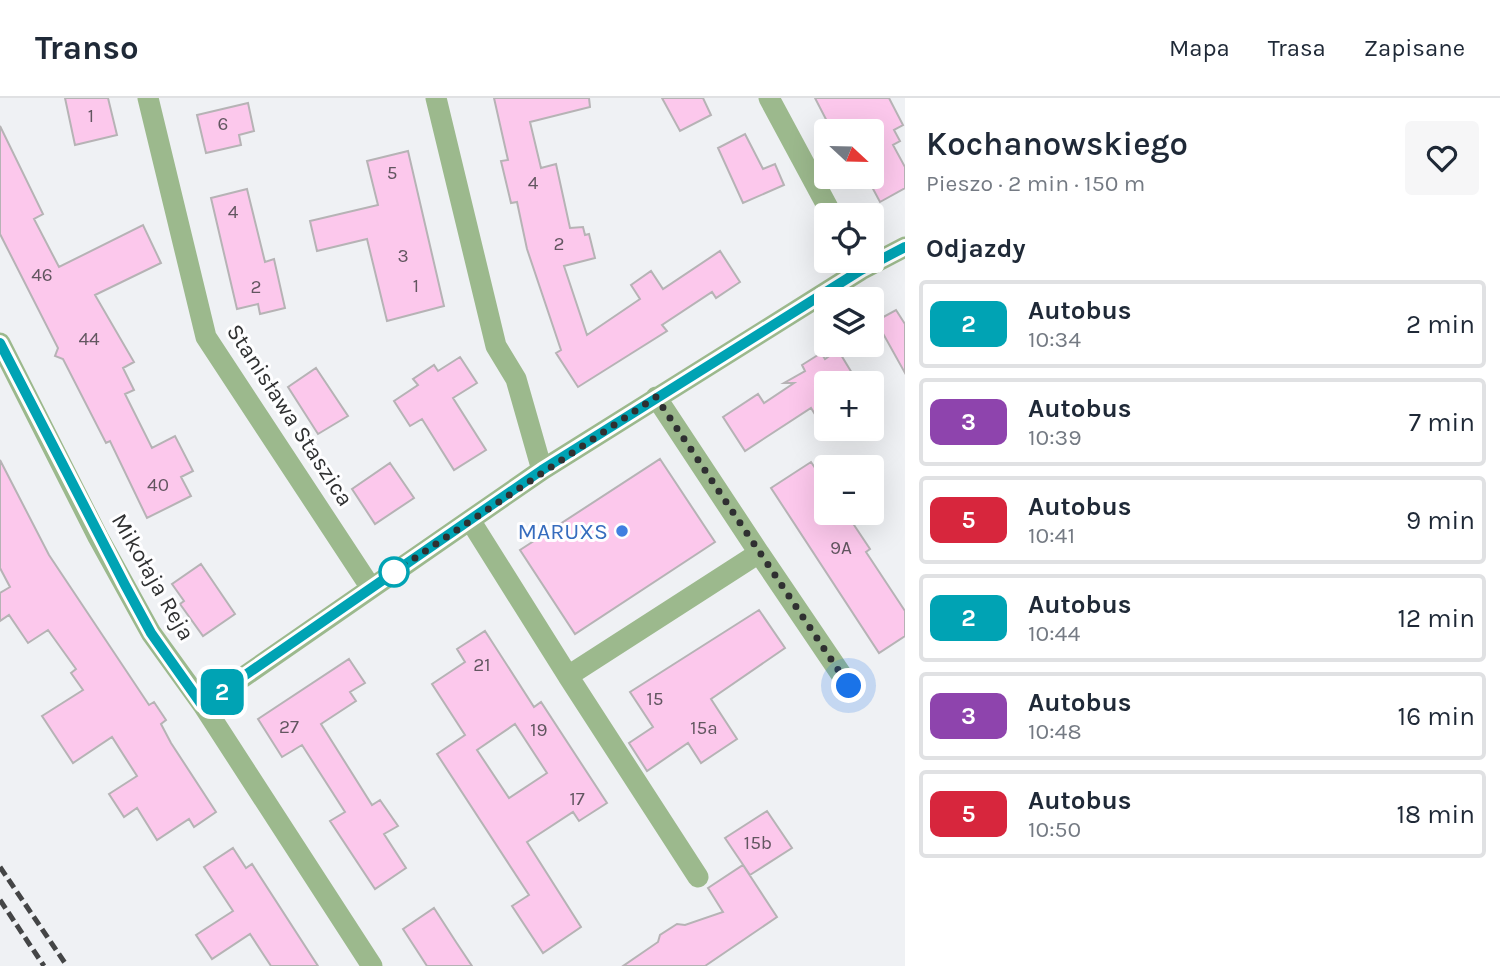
<!DOCTYPE html>
<html lang="pl">
<meta charset="utf-8">
<style>
:root{--surface:#fff;--page:#f6f6f7;--text:#1f2937;--muted:#747a83;--line:#e0e1e3}
body{margin:0;font-family:Karla,sans-serif;background:var(--page);color:var(--text);height:100vh;display:flex;flex-direction:column;font-size:26px;white-space:nowrap}
*{box-sizing:border-box;margin:0}
p{font-size:23px;color:var(--muted)}
.icon{flex:none;width:38px;height:38px;fill:none;stroke:currentColor;stroke-width:2;stroke-linecap:round;stroke-linejoin:round}
.map{position:relative;flex:1;overflow:hidden}
.panel{display:flex;flex-direction:column;background:var(--surface);width:595px}
.panel>*{flex:none}
.badge{padding:0 14px;border-radius:10px;font-size:24px;line-height:46px}
.needle{width:46px;rotate:112deg}
.tools{position:absolute;left:814px;top:21px;display:grid;gap:14px}
.tools a{display:grid;place-items:center;width:70px;height:70px;border-radius:7px;background:var(--surface);box-shadow:0 7px 28px #0002;font-size:35px}
.you{position:absolute;width:35px;height:35px;margin:-18px;border:5px solid #fff;border-radius:50%;background:#1a73e8;box-shadow:0 0 0 10px #1a73e833}
.map>.badge{position:absolute;translate:-50% -50%;box-shadow:0 0 0 4px #fff}
h2{padding:0 21px;font-size:26px;line-height:63px}
.round{display:grid;place-items:center;flex:none;width:74px;height:74px;border-radius:7px;background:var(--page)}
.summary{display:flex;align-items:center;justify-content:space-between;height:119px;padding:0 21px}
h1{font-size:33px;font-weight:600;line-height:52px}
ul{padding:0;list-style:none}
li{display:flex;align-items:center;gap:21px;height:88px;margin:0 14px 10px;padding:0 7px;border:4px solid var(--line);border-radius:7px}
li div{flex:1}
li b{display:block;font-size:26px}
li em{font-style:normal}
li .badge{min-width:77px;font-weight:700;text-align:center}
header{display:flex;align-items:center;gap:42px;box-sizing:border-box;height:98px;padding:0 35px;background:var(--surface);border-bottom:2px solid var(--line)}
header strong{font-size:33px}
nav{display:flex;gap:38px;margin-inline-start:auto;font-size:24px}
main{display:flex;flex:1;min-height:0}
.map>svg:first-child{display:block}
.building{fill:#fcc8ec;stroke:#b6b3b5;stroke-width:2;fill-rule:evenodd}
.lines{fill:none;stroke-linecap:round;stroke-linejoin:round}
.minor{stroke:#9cb98d;stroke-width:21}
.rail{stroke:#444546;stroke-width:5;stroke-dasharray:10 5;stroke-linecap:butt}
.line-casing{stroke:#fff;stroke-width:16}
.line{stroke:#00a3b4;stroke-width:10}
.walk{stroke:#2f3031;stroke-width:7;stroke-dasharray:0 12.6}
.shop-dot{fill:#3f7fe0;stroke:#fefeff;stroke-width:2.5}
.stop-dot{fill:#fff;stroke:#00a3b4;stroke-width:3.5}
.labels{text-anchor:middle;dominant-baseline:central;stroke-width:6;stroke-linejoin:round;paint-order:stroke}
.number-label{font-size:19px;fill:#625660}
.street-label{font-size:23px;fill:#2f3031;stroke:#fefeff}
.shop-label{font-size:23px;fill:#366cbe;stroke:#fefeff;text-anchor:end}
</style>
<header>
<strong>Transo</strong>
<nav><a>Mapa</a><a>Trasa</a><a>Zapisane</a></nav>
</header>
<main>
<div class="map">
<svg width="905" height="868" viewBox="0 0 905 868">
<rect width="100%" height="100%" fill="#eff1f4"/>
<path class="building" d="M65 0H108L117 37 75 47Z
M494 0H589L590 9 530 24 541 70 556 66 570 130 583 129 585 137 589 136 595 160 564 168 587 237 640 201 631 187 651 173 663 191 720 153 740 184 716 200 712 194 662 227 667 233 578 289 556 255 561 252 527 151 517 104 511 105 501 63 508 62Z
M662 0H703L711 17 680 33Z
M815 0H889L903 27 894 32 900 43 893 47 905 69V90L880 104 872 89V33H832Z
M248 5 254 33 239 37 241 47 206 55 197 17Z
M0 28 43 116 34 121 59 169 143 127 161 165 95 197 134 264 123 270 134 292 125 296 152 350 175 338 193 373 181 379 191 398 147 420 110 343 106 345 63 261 55 258 58 250 0 136Z
M745 36 763 71 775 66 784 87 743 105 718 50Z
M408 53 444 208 387 223 367 141 317 153 310 123 378 107 367 63Z
M247 91 265 164 274 161 285 210 260 216 258 206 237 211 211 100Z
M896 212 905 226V275L876 223Z
M838 252 858 285H826V334L811 310 745 353 723 319 758 296 764 305 794 285H784L805 273 802 267 821 255 825 261Z
M460 259 477 285 453 300 486 352 454 372 422 321 410 328 394 303 418 287 413 281 434 267 438 273Z
M316 270 348 318 318 336 288 289Z
M660 361 715 444 575 536 520 452Z
M0 362 49 457 149 607 154 604 166 622 161 626 171 645 216 714 194 729 189 721 157 742 137 710 124 719 109 696 137 678 112 639 73 665 42 618 83 592 71 575 76 571 48 532 28 545 9 517 0 523V495L10 489 0 470Z
M811 364 826 386V415H846L870 451 866 454 905 513V538L879 555 771 390Z
M390 365 414 400 375 426 352 391Z
M201 466 235 516 203 538 180 506 184 503 172 486Z
M759 512 785 550 711 601 737 641 701 665 688 645 647 673 629 645 653 629 630 594Z
M485 533 534 609 541 604 607 705 579 723 573 714 527 744 581 829 543 855 512 808 529 797 437 656 465 637 432 586 465 564 457 551ZM515 626 547 675 509 700 477 652Z
M349 561 365 585 350 594 356 603 321 626 372 707 380 702 398 728 384 736 406 770 375 791 330 723 345 714 302 647 282 659 258 621Z
M767 713 792 750 750 777 725 740Z
M233 750 246 770 252 766 318 868H271L250 836 212 861 196 837 233 813 204 769Z
M743 767 777 819 705 868H623L658 844 660 837 677 826 685 827 723 814 708 790Z
M434 810 456 844 472 868H427L403 831Z"/>
<g class="lines">
<path class="minor" d="M148 0 206 239 371 490
M436 0 496 248 516 281 542 372
M769 0 832 117
M0 245 98 439 151 535 203 607 372 868
M470 422 568 578 759 455 656 299
M759 455 849 588
M568 578 698 779
M203 607 542 372 861 172 905 149"/>
<path class="rail" d="M0 769 67 868
M0 802 44 868"/>
</g>
<g class="lines">
<defs>
<path id="line" d="M0 245 125 487 151 535 202 607 542 372 861 172 905 149"/>
</defs>
<use href="#line" class="line-casing"/>
<use href="#line" class="line"/>
<path class="walk" d="M394 474 656 299 849 588"/>
</g>
<circle class="shop-dot" cx="622" cy="433" r="7"/>
<circle class="stop-dot" cx="394" cy="474" r="14"/>
<g class="labels">
<g class="number-label">
<text x="91" y="18">1</text>
<text x="223" y="26">6</text>
<text x="392" y="75">5</text>
<text x="533" y="85">4</text>
<text x="233" y="114">4</text>
<text x="559" y="146">2</text>
<text x="403" y="158">3</text>
<text x="42" y="177">46</text>
<text x="416" y="188">1</text>
<text x="256" y="189">2</text>
<text x="89" y="241">44</text>
<text x="158" y="387">40</text>
<text x="841" y="450">9A</text>
<text x="482" y="567">21</text>
<text x="655" y="601">15</text>
<text x="289" y="629">27</text>
<text x="704" y="630">15a</text>
<text x="539" y="632">19</text>
<text x="577" y="701">17</text>
<text x="758" y="745">15b</text>
</g>
<g class="street-label">
<text transform="translate(290 317) rotate(57)">Stanisława Staszica</text>
<text transform="translate(153 479) rotate(60)">Mikołaja Reja</text>
</g>
<g class="shop-label">
<text x="608" y="433">MARUXS</text>
</g>
</g>
</svg>
<div class="tools">
<a><svg class="needle" viewBox="-14 -14 28 28"><path d="M0-13l5 13h-10z" fill="#e53935"/><path d="M0 13l5-13h-10z" fill="#747a83"/></svg></a>
<a><svg class="icon" aria-label="locate" viewBox="0 0 24 24"><circle cx="12" cy="12" r="6"/><path d="M12 2v4M12 18v4M2 12h4M18 12h4"/></svg></a>
<a><svg class="icon" aria-label="layers" viewBox="0 0 24 24"><path d="M12 4l9 5-9 5-9-5zM3 14l9 5 9-5"/></svg></a>
<a>+</a>
<a>−</a>
</div>
<div class="you" style="left:849px;top:588px"></div>
<b class="badge" style="left:222px;top:594px;background:#00a3b4;color:#fff">2</b>
</div>
<section class="panel">
<div class="summary"><div><h1>Kochanowskiego</h1><p>Pieszo · 2 min · 150 m</p></div><a class="round"><svg class="icon" aria-label="heart" viewBox="0 0 24 24"><path d="M12 20l-8-8c-3-5 5-10 8-4 3-6 11-1 8 4z"/></svg></a></div>
<h2>Odjazdy</h2>
<ul>
<li><span class="badge" style="background:#00a3b4;color:#fff">2</span><div><b>Autobus</b><p>10:34</p></div><em>2 min</em></li>
<li><span class="badge" style="background:#8e44ad;color:#fff">3</span><div><b>Autobus</b><p>10:39</p></div><em>7 min</em></li>
<li><span class="badge" style="background:#d7263d;color:#fff">5</span><div><b>Autobus</b><p>10:41</p></div><em>9 min</em></li>
<li><span class="badge" style="background:#00a3b4;color:#fff">2</span><div><b>Autobus</b><p>10:44</p></div><em>12 min</em></li>
<li><span class="badge" style="background:#8e44ad;color:#fff">3</span><div><b>Autobus</b><p>10:48</p></div><em>16 min</em></li>
<li><span class="badge" style="background:#d7263d;color:#fff">5</span><div><b>Autobus</b><p>10:50</p></div><em>18 min</em></li>
</ul>
</section>
</main>
